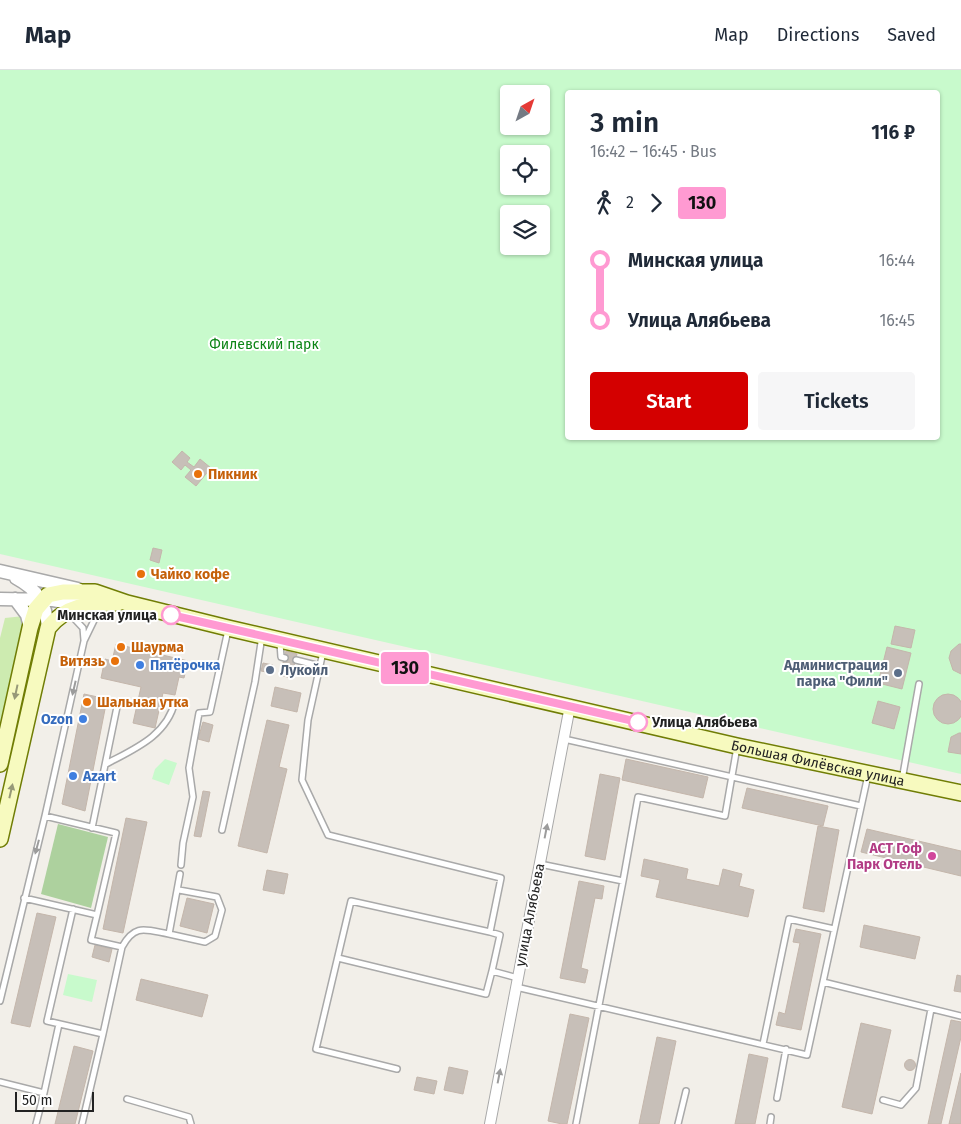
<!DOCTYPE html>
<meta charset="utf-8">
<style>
:root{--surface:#fff;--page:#f6f6f7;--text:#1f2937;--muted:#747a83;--line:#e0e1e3;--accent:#d40000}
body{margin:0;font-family:"Fira Sans",sans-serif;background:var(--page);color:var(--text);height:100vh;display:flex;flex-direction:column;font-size:19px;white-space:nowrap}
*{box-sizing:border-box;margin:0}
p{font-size:16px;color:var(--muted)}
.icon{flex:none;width:28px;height:28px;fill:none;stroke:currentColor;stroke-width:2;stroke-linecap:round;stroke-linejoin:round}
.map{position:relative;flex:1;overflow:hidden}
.details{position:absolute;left:565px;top:20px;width:375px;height:350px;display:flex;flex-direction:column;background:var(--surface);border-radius:5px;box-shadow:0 1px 4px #0004}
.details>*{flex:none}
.badge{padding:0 10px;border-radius:4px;font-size:18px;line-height:32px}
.needle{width:32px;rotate:40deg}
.controls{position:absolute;left:500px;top:15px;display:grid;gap:10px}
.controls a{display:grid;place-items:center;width:50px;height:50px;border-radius:5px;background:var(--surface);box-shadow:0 1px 4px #0004;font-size:25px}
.scale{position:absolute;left:15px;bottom:12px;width:79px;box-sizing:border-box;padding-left:5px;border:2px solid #222;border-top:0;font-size:14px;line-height:18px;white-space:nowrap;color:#222;-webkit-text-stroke:4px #fff;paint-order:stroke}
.map>.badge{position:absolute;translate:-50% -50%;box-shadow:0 0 0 2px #fff}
.legs{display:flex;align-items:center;gap:8px;height:55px;padding:0 25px;font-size:16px}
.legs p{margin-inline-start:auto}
.headline{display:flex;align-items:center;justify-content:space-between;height:85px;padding:0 25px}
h1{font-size:28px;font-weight:600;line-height:38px}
.primary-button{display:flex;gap:10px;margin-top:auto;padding:10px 25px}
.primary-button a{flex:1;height:58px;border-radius:5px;background:var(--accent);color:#fff;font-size:20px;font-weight:600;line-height:58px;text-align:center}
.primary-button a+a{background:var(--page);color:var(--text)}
ul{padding:0 25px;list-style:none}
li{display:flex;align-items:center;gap:18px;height:60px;font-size:19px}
li i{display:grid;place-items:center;width:8px;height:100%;margin:0 6px;background:currentColor}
li i::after{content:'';width:12px;height:12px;margin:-6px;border:4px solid;border-radius:50%;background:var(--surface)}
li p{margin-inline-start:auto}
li:first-child i{background:linear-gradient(#0000 50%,currentColor 0)}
li:last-child i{background:linear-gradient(currentColor 50%,#0000 0)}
header{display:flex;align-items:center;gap:30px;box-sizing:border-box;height:70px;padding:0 25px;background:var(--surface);border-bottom:1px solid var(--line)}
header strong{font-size:24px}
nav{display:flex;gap:28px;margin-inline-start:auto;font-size:18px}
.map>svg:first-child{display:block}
.grass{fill:#cdebb0}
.forest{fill:#add19e}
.park{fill:#c8facc;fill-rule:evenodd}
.building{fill:#c7bfb8;stroke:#c4b6ab}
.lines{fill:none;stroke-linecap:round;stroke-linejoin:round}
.service-casing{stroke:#a9a9a9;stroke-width:8}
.minor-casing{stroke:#a9a9a9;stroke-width:12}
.tertiary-casing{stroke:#a9a9a9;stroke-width:15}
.secondary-casing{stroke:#707d05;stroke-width:18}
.service{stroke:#fff;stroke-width:5}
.minor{stroke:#fff;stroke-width:10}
.tertiary{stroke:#fff;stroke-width:12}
.secondary{stroke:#f7fabf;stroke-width:15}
.oneway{fill:#9c9c9c}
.oneway2{fill:#979978}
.line-1-casing{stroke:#fff;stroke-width:11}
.line-1{stroke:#ff9ad2;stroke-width:8}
.food-dot{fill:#e8710a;stroke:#fff;stroke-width:2}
.stop-1-dot{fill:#fff;stroke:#ff9ad2;stroke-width:2.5}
.shop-dot{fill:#3f7fe0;stroke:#fff;stroke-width:2}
.service-dot{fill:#5c6f8a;stroke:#fff;stroke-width:2}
.hotel-dot{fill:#d1479c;stroke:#fff;stroke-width:2}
.labels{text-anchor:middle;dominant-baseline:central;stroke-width:4;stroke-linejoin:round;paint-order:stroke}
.park-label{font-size:14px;fill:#0c8416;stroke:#fff}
.food-label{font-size:14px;font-weight:bold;fill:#c56008;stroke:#fff;text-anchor:start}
.stop-label{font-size:14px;font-weight:bold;fill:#222;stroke:#fff;text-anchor:end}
.shop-label{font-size:14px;font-weight:bold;fill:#366cbe;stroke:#fff;text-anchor:start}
.service-label{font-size:14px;font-weight:bold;fill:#4e5e75;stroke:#fff;text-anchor:end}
.street-label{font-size:14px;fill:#222;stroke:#fff}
.hotel-label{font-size:14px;font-weight:bold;fill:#b23c85;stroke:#fff;text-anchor:end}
</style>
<header>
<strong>Map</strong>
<nav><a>Map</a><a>Directions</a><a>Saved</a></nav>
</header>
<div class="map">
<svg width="961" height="1054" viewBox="0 0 961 1054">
<rect width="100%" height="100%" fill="#f2efe9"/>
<path class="grass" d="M24 546 22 556 0 655V568L5 548Z"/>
<path class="forest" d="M58 754 108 767 91 838 41 824Z"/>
<path class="park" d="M0 0H961V704L0 484ZM568 22H938V368H568ZM509 24H541V56H509ZM509 84H541V116H509ZM509 144H541V176H509Z
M165 689 177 693 169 715 152 709 155 699Z
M68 904 97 910 92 932 63 925Z"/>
<path class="building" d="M182 381 190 388 187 392 194 397 200 389 211 398 196 416 185 407 191 400 185 395 181 400 172 392Z
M153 478 162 480 159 493 150 490Z
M895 556 915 560 911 578 891 574Z
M116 574 188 591 184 608 179 607 175 625 163 623 155 658 133 653 141 617 101 608 105 589 112 591Z
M959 574H961V604L953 600 949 588 951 581Z
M887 577 911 583 902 619 878 613Z
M286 581 297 584 291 608 280 605Z
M263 593 273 595 271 603 261 601Z
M275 617 301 623 297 642 271 636Z
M933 639a15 15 0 1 1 30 0a15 15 0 1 1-30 0Z
M84 624 107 629 85 741 62 734Z
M878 631 900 637 894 659 872 653Z
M267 650 289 655 279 697 287 699 267 783 238 776Z
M203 652 213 655 209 672 198 669Z
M959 663H961V684L948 682 951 667Z
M626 689 708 707 703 728 622 710Z
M600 704 620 708 605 790 585 786Z
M747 718 828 736 823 756 742 738Z
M203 721 210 722 201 767 194 766Z
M126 748 147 752 123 863 103 859Z
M818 756 839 760 824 842 803 838Z
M867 759 961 781V806L861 782Z
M644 789 688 799 686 809 719 816 723 799 742 804 739 816 754 820 748 847 656 827 660 810 641 806Z
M267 800 288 804 284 824 263 820Z
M579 811 604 816 602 829 595 828 581 898 588 900 585 913 560 908Z
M187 828 214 834 207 863 180 856Z
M37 843 56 847 30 957 11 953Z
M864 855 920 867 915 889 860 877Z
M796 859 821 864 801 960 776 955 779 942 785 944 800 873 793 872Z
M95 875 112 879 109 892 92 887Z
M957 905 961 906V922L954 921Z
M141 909 208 925 202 947 136 930Z
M570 944 589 948 567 1054H562L548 1051Z
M951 950 961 952V967L941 1054H928Z
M861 953 891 960 872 1044 842 1037Z
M657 967 676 971 659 1054H639Z
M74 976 93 981 75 1054H55Z
M749 984 768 988 755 1054H735Z
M904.5 995a5.5 5.5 0 1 1 11 0a5.5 5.5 0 1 1-11 0Z
M449 997 468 1001 463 1024 444 1020Z
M961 1003V1054H949Z
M417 1007 437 1011 434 1024 414 1020Z"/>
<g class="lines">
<defs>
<path id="service" d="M70 544 83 558 84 570
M280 573 281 587 285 588
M323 582 308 650 302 710 328 765 501 808 490 862 351 831 316 979 397 999
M296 590 320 596
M564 669 861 736
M106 694C134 679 167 666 175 631
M868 705 823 912 961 946
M902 710 919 614
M45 746 116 763 97 845
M92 758 118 632
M222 760 255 612 262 566
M540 794 623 811 576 1054
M181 795 183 773 193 727 189 698 199 643 210 642 228 560
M623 811 638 727 725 746 737 677
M179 820 217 827 222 840 215 866 205 872 169 864 180 804
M24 828 97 845 91 870 122 877 103 964
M73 839 47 951 103 964 82 1054
M490 862 500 865 492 901 518 908
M122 877C135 853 146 860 169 864
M338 888 486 924 492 901
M516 917 807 985 823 912
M0 931 45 746 84 571 101 536
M763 974 789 849 834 859
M0 1012 44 1023 59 954
M777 1028 786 979
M127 1029 189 1047 191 1054
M883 1030 901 1035 916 1018 931 939
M36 1054 44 1023
M678 1054 686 1021
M770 1054 771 1047"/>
<path id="minor" d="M490 1054 570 636"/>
<path id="tertiary" d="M0 501 78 519
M16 508C38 520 46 533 48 558
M0 529 53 530 81 535
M15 529 27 545 30 558"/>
<g id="secondary">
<path id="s1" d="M0 694 30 558 36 539 48 525 63 522H95L127 533 228 558 737 676 961 723"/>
<path d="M0 769 48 558C67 534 90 534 118 533"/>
</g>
</defs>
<use href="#service" class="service-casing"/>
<use href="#minor" class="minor-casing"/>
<use href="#tertiary" class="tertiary-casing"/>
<use href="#secondary" class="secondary-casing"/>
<use href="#service" class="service"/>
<use href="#minor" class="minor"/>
<use href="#tertiary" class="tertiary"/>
<use href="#secondary" class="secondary"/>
</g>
<defs><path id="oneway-solid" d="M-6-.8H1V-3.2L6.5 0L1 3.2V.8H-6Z" transform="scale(1.25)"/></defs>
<g class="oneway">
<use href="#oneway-solid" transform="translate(74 618) rotate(103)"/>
<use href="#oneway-solid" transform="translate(546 761) rotate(-79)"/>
<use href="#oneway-solid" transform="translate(37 777) rotate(105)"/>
<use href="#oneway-solid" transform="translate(499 1006) rotate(-79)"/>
</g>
<g class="oneway2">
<use href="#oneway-solid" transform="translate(16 622) rotate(102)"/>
<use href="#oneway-solid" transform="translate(11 721) rotate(-77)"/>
</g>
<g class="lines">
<defs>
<path id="line-1" d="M171 545 638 652"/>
</defs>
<use href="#line-1" class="line-1-casing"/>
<use href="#line-1" class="line-1"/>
</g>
<g class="food-dot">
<circle cx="198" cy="404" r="5"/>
<circle cx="141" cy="504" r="5"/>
<circle cx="121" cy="577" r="5"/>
<circle cx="115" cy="591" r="5"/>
<circle cx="87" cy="632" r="5"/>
</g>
<g class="stop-1-dot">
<circle cx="171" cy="545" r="9"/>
<circle cx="638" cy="652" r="9"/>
</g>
<g class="shop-dot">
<circle cx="140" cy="595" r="5"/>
<circle cx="83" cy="649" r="5"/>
<circle cx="73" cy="706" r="5"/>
</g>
<g class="service-dot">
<circle cx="270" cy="600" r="5"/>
<circle cx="898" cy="603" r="5"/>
</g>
<circle class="hotel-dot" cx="932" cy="786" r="5"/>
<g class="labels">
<g class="park-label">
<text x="264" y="274">Филевский парк</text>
</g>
<g class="food-label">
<text x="208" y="404">Пикник</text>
<text x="151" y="504">Чайко кофе</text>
<text x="131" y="577">Шаурма</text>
<text x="105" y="591" text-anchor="end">Витязь</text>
<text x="97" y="632">Шальная утка</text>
</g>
<g class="stop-label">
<text x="157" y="545">Минская улица</text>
<text x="652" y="652" text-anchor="start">Улица Алябьева</text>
</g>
<g class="shop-label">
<text x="150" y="595">Пятёрочка</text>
<text x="73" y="649" text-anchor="end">Ozon</text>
<text x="83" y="706">Azart</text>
</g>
<g class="service-label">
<text x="888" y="595">Администрация<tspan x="888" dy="16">парка "Фили"</tspan></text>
<text x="280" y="600" text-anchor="start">Лукойл</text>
</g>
<g class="street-label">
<text stroke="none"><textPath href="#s1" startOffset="968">Большая Филёвская улица</textPath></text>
<text transform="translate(530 845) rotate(-79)">улица Алябьева</text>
</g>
<g class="hotel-label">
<text x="922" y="778">АСТ Гоф<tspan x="922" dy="16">Парк Отель</tspan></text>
</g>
</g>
</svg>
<div class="controls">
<a><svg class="needle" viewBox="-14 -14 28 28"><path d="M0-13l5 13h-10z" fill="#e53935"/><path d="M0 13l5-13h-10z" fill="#747a83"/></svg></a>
<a><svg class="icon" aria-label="locate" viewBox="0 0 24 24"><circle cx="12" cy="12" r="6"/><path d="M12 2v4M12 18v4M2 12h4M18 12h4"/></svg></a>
<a><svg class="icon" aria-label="layers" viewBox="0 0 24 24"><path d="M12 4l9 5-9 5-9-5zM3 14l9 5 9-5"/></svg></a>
</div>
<div class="scale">50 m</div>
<b class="badge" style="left:405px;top:598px;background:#ff9ad2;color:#111">130</b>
<section class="details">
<div class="headline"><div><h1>3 min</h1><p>16:42 – 16:45 · Bus</p></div><b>116 ₽</b></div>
<div class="legs"><svg class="icon" aria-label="walk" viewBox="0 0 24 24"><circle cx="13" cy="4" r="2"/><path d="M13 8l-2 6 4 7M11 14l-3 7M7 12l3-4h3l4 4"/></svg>2<svg class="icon" aria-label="forward" viewBox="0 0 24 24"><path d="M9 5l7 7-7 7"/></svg><b class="badge" style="background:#ff9ad2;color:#111">130</b></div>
<ul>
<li><i style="color:#ff9ad2"></i><b>Минская улица</b><p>16:44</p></li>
<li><i style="color:#ff9ad2"></i><b>Улица Алябьева</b><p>16:45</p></li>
</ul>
<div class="primary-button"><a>Start</a><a>Tickets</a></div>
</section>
</div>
